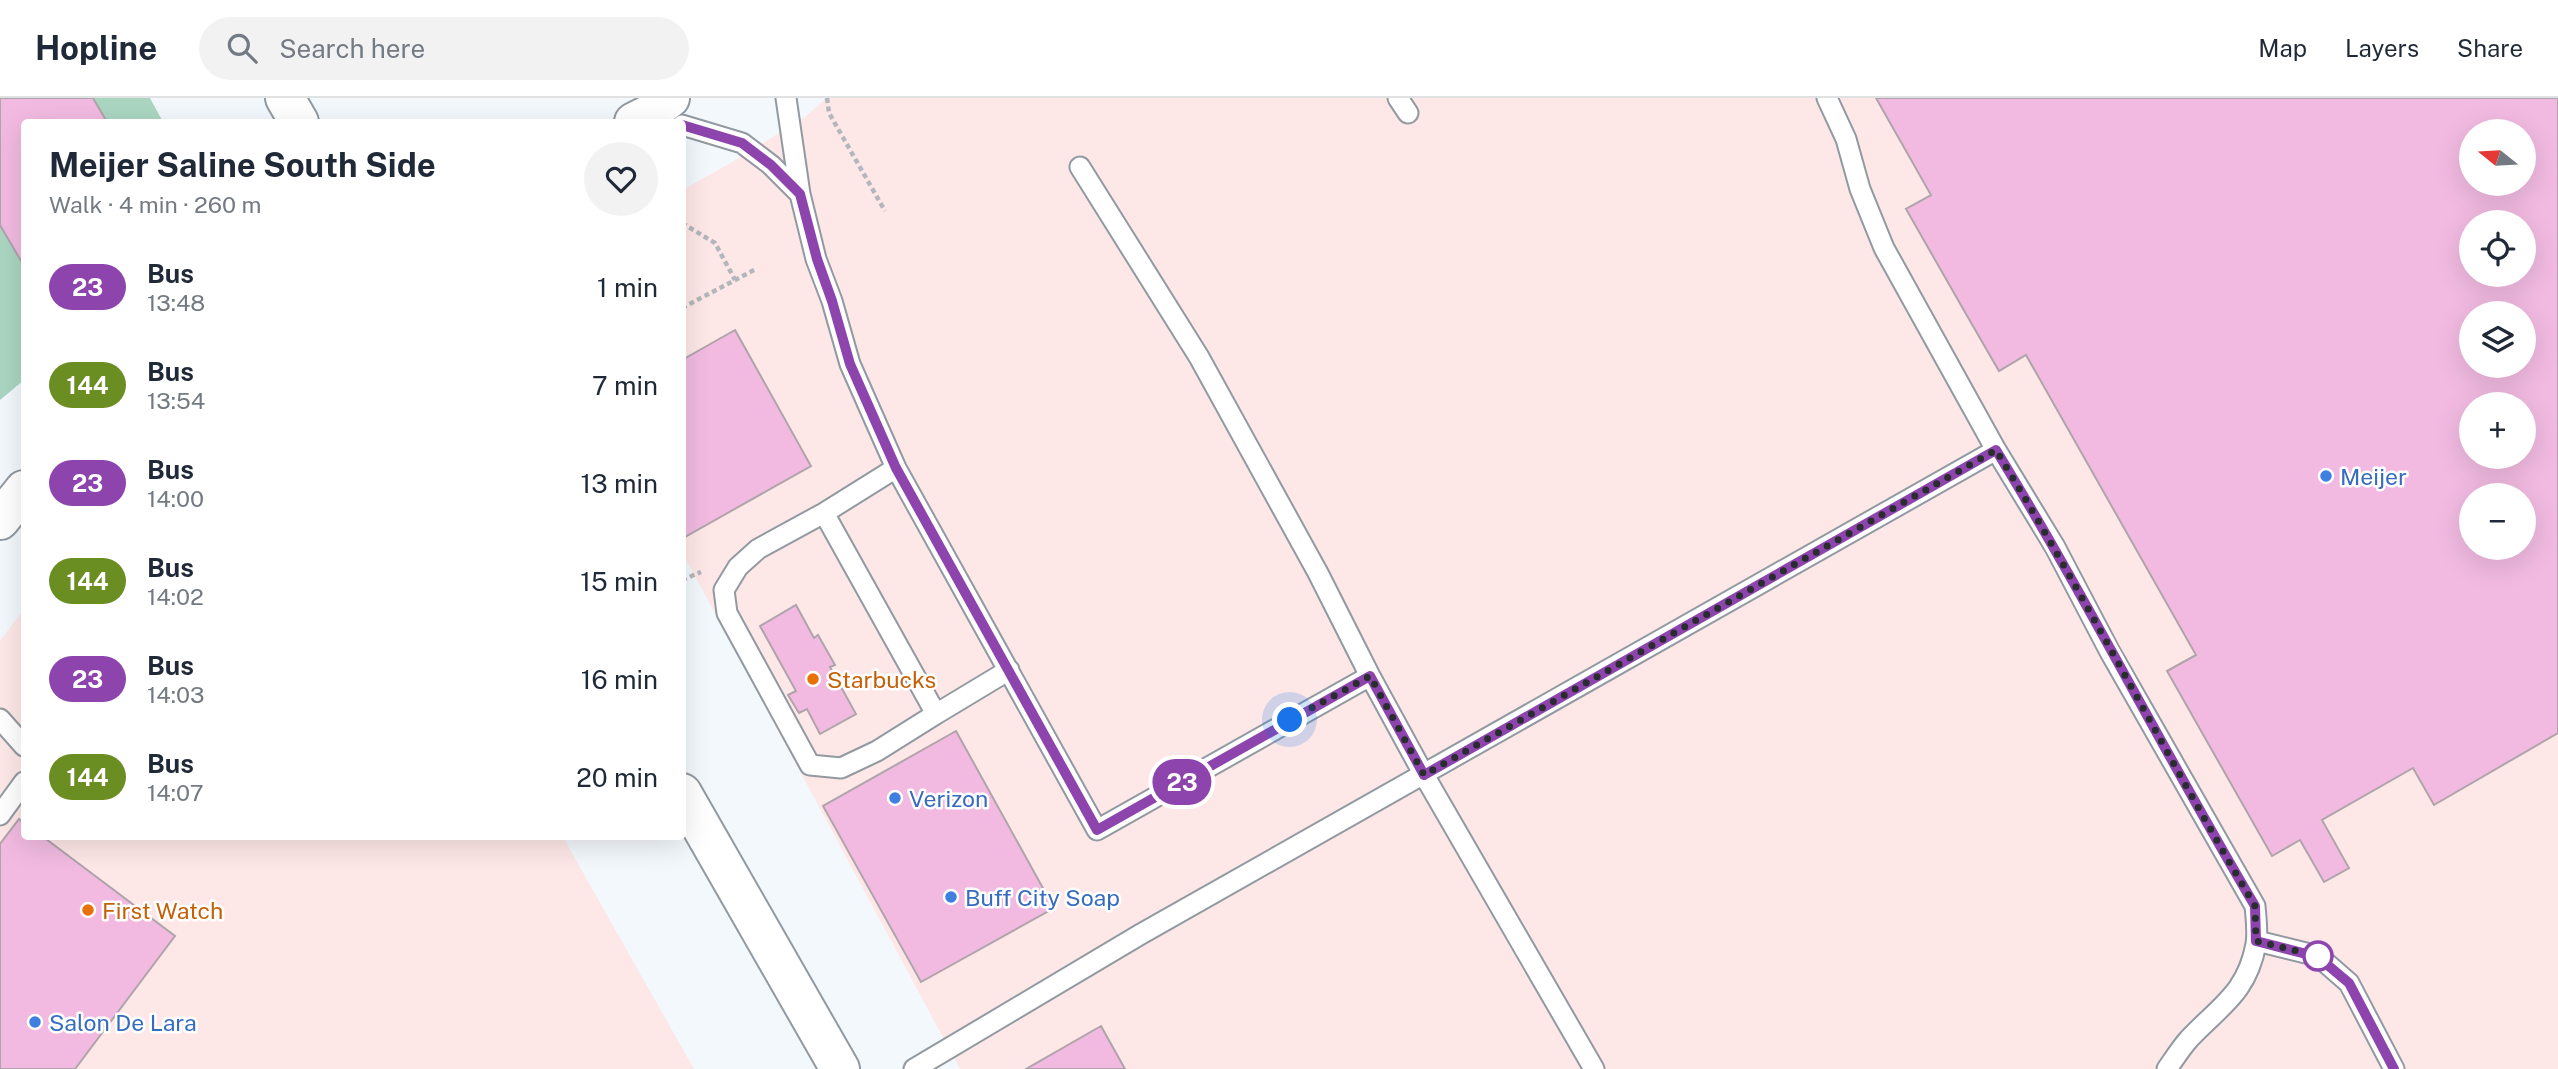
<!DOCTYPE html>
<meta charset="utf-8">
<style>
:root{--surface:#fff;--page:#f2f2f3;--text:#1f2937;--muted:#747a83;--line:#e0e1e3}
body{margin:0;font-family:"Public Sans",sans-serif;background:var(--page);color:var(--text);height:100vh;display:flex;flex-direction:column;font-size:26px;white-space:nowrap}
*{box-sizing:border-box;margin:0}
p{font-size:23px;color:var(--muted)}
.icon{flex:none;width:38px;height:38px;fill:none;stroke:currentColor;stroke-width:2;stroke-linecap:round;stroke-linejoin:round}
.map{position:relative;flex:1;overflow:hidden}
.sheet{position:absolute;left:21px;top:21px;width:665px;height:721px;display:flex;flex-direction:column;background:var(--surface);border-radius:7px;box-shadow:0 7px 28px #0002}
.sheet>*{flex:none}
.badge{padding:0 14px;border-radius:23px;font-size:24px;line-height:46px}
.needle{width:46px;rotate:288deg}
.buttons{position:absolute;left:2459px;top:21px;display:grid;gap:14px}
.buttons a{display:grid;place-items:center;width:77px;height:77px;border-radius:50%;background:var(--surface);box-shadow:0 7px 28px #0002;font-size:35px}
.you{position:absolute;width:35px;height:35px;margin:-18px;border:5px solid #fff;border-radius:50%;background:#1a73e8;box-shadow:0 0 0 10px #1a73e833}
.map>.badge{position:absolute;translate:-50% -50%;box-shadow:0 0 0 4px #fff}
.round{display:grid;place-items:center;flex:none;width:74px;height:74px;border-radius:37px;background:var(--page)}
.overview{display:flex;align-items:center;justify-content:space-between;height:119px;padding:0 28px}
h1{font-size:33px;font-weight:700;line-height:52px}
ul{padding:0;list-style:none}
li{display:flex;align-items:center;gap:21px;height:98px;padding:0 28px}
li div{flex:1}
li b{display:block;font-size:26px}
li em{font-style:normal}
li .badge{min-width:77px;font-weight:700;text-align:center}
header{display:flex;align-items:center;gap:42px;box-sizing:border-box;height:98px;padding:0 35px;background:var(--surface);border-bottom:2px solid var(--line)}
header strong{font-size:33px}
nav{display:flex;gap:38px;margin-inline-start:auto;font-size:24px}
.search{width:490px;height:63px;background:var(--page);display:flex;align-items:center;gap:18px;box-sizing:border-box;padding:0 24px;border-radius:38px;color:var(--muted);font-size:26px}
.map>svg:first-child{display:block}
.commercial{fill:#fee8e7;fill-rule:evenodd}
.green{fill:#aad6c1}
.building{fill:#f2bae1;stroke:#aea4aa;stroke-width:2;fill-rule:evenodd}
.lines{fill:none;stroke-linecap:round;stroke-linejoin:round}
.service-casing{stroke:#9199a1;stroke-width:23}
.tertiary-casing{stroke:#9199a1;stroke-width:42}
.secondary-casing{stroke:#9199a1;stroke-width:42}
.path{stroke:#b3b7bc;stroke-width:4.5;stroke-dasharray:5 3.5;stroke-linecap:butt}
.service{stroke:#fff;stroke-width:19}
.tertiary{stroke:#fff;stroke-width:38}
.secondary{stroke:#fff;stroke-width:38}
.line-casing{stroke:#fff;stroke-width:16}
.line{stroke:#8e44ad;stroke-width:10}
.walk{stroke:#2a2d30;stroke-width:7;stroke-dasharray:0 12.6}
.shop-dot{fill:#3f7fe0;stroke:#fff;stroke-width:2.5}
.food-dot{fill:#e8710a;stroke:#fff;stroke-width:2.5}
.stop-dot{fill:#fff;stroke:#8e44ad;stroke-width:3.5}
.labels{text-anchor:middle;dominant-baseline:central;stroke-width:5;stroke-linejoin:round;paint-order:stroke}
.shop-label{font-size:23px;fill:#366cbe;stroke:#fff;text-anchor:start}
.food-label{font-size:23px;fill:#c56008;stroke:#fff;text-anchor:start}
</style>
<header>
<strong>Hopline</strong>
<div class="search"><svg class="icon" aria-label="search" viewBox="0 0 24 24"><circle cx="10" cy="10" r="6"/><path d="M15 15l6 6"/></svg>Search here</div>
<nav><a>Map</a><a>Layers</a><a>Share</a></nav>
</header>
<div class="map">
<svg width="2558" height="971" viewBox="0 0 2558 971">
<rect width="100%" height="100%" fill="#f3f8fd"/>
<path class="commercial" d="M826 0H2558V971H960L683 456 682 92 729 66 805 19ZM2471 33H2524V86H2471ZM2471 124H2524V177H2471ZM2471 215H2524V268H2471ZM2471 306H2524V359H2471ZM2471 397H2524V450H2471Z
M24 511V738L563 739 694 971H0V543Z"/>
<path class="green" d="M0 0H150L163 24H24V282L0 302Z"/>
<path class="building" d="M0 0H93L107 24H24V168L0 127Z
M1876 0H2558V635L2434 707 2413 670 2322 722 2349 770 2324 784 2300 742 2272 758 2167 573 2196 557 2026 257 1999 273 1966 216 1906 111 1931 97ZM2471 33H2524V86H2471ZM2471 124H2524V177H2471ZM2471 215H2524V268H2471ZM2471 306H2524V359H2471ZM2471 397H2524V450H2471Z
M735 232 811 368 685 439 682 435V262Z
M796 507 814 540 818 537 835 567 830 569 856 616 820 636 807 611 799 615 788 597 796 593 760 528Z
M956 633 1054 810 921 884 823 708Z
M19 721 24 725V738H42L175 838 75 971H0V746Z
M1101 928 1125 971H1026Z"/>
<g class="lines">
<defs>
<path id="service" d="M786 0 800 96 816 161 832 203 850 266 896 370 1097 732 1370 578
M1398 0 1408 15
M1827 0 1846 41 1860 91 1884 150 1996 352 2055 449 2110 554 2255 808C2256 820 2258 834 2256 846 2247 895 2220 908 2189 941 2181 950 2174 961 2167 971
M682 27 742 45 771 67 800 96
M1080 69 1199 259 1318 475 1370 578 1424 677 1594 971
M896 370 824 415 936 616 1009 572
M824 415 758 451 738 469 724 492 727 515 810 667 841 670 877 653 936 616
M0 621 24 648
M0 717 24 684
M2257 843 2318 858 2349 885 2394 971
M914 971 1141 836 1996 352"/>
<path id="tertiary" d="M634 24 648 17 670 0
M0 422 24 392"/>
<path id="secondary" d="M285 0 299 24
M682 695 840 971"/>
</defs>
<use href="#service" class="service-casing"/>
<use href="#tertiary" class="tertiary-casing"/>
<use href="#secondary" class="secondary-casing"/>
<path class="path" d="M827 0 829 15 885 113
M682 125 715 145 735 182
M682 210 756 171
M682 482 701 474"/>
<use href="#service" class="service"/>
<use href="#tertiary" class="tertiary"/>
<use href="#secondary" class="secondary"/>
</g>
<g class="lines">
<defs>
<path id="line" d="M682 27 742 45 771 67 800 96 817 161 832 203 850 266 896 370 1097 732 1370 578 1424 677 1996 352C2087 501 2166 658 2255 808L2256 843 2318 859 2349 885 2394 971"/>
</defs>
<use href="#line" class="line-casing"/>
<use href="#line" class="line"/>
<path class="walk" d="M1290 622 1370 578 1424 677 1996 352C2087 501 2166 658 2255 808L2256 843 2318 858"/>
</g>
<g class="shop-dot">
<circle cx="2326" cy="378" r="7"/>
<circle cx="895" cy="700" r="7"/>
<circle cx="951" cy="799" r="7"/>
<circle cx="35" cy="924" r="7"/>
</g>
<g class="food-dot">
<circle cx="813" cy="581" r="7"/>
<circle cx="88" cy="812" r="7"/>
</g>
<circle class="stop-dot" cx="2318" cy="858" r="14"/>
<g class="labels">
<g class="shop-label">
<text x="2340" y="378">Meijer</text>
<text x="909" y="700">Verizon</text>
<text x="965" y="799">Buff City Soap</text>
<text x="49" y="924">Salon De Lara</text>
</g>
<g class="food-label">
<text x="827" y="581">Starbucks</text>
<text x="102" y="812">First Watch</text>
</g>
</g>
</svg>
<div class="buttons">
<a><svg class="needle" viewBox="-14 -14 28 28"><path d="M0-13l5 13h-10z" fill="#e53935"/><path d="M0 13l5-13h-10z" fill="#747a83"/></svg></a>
<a><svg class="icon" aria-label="locate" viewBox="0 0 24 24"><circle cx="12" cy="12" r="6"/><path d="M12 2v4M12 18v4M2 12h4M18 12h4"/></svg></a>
<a><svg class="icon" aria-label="layers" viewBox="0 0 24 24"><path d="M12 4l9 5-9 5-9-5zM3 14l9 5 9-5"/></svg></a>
<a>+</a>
<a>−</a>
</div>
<div class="you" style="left:1290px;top:622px"></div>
<b class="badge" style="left:1182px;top:684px;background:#8e44ad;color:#fff">23</b>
<section class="sheet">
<div class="overview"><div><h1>Meijer Saline South Side</h1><p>Walk · 4 min · 260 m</p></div><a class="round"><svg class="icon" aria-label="heart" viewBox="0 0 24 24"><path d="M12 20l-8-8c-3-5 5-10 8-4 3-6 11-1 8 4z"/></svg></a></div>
<ul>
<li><span class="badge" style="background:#8e44ad;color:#fff">23</span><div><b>Bus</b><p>13:48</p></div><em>1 min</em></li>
<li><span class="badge" style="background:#6b8e23;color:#fff">144</span><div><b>Bus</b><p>13:54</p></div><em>7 min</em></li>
<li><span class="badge" style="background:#8e44ad;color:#fff">23</span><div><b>Bus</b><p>14:00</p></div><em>13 min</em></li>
<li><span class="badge" style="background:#6b8e23;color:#fff">144</span><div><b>Bus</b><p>14:02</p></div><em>15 min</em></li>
<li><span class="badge" style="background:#8e44ad;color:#fff">23</span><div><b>Bus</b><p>14:03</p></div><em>16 min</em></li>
<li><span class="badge" style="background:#6b8e23;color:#fff">144</span><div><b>Bus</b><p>14:07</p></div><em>20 min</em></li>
</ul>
</section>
</div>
